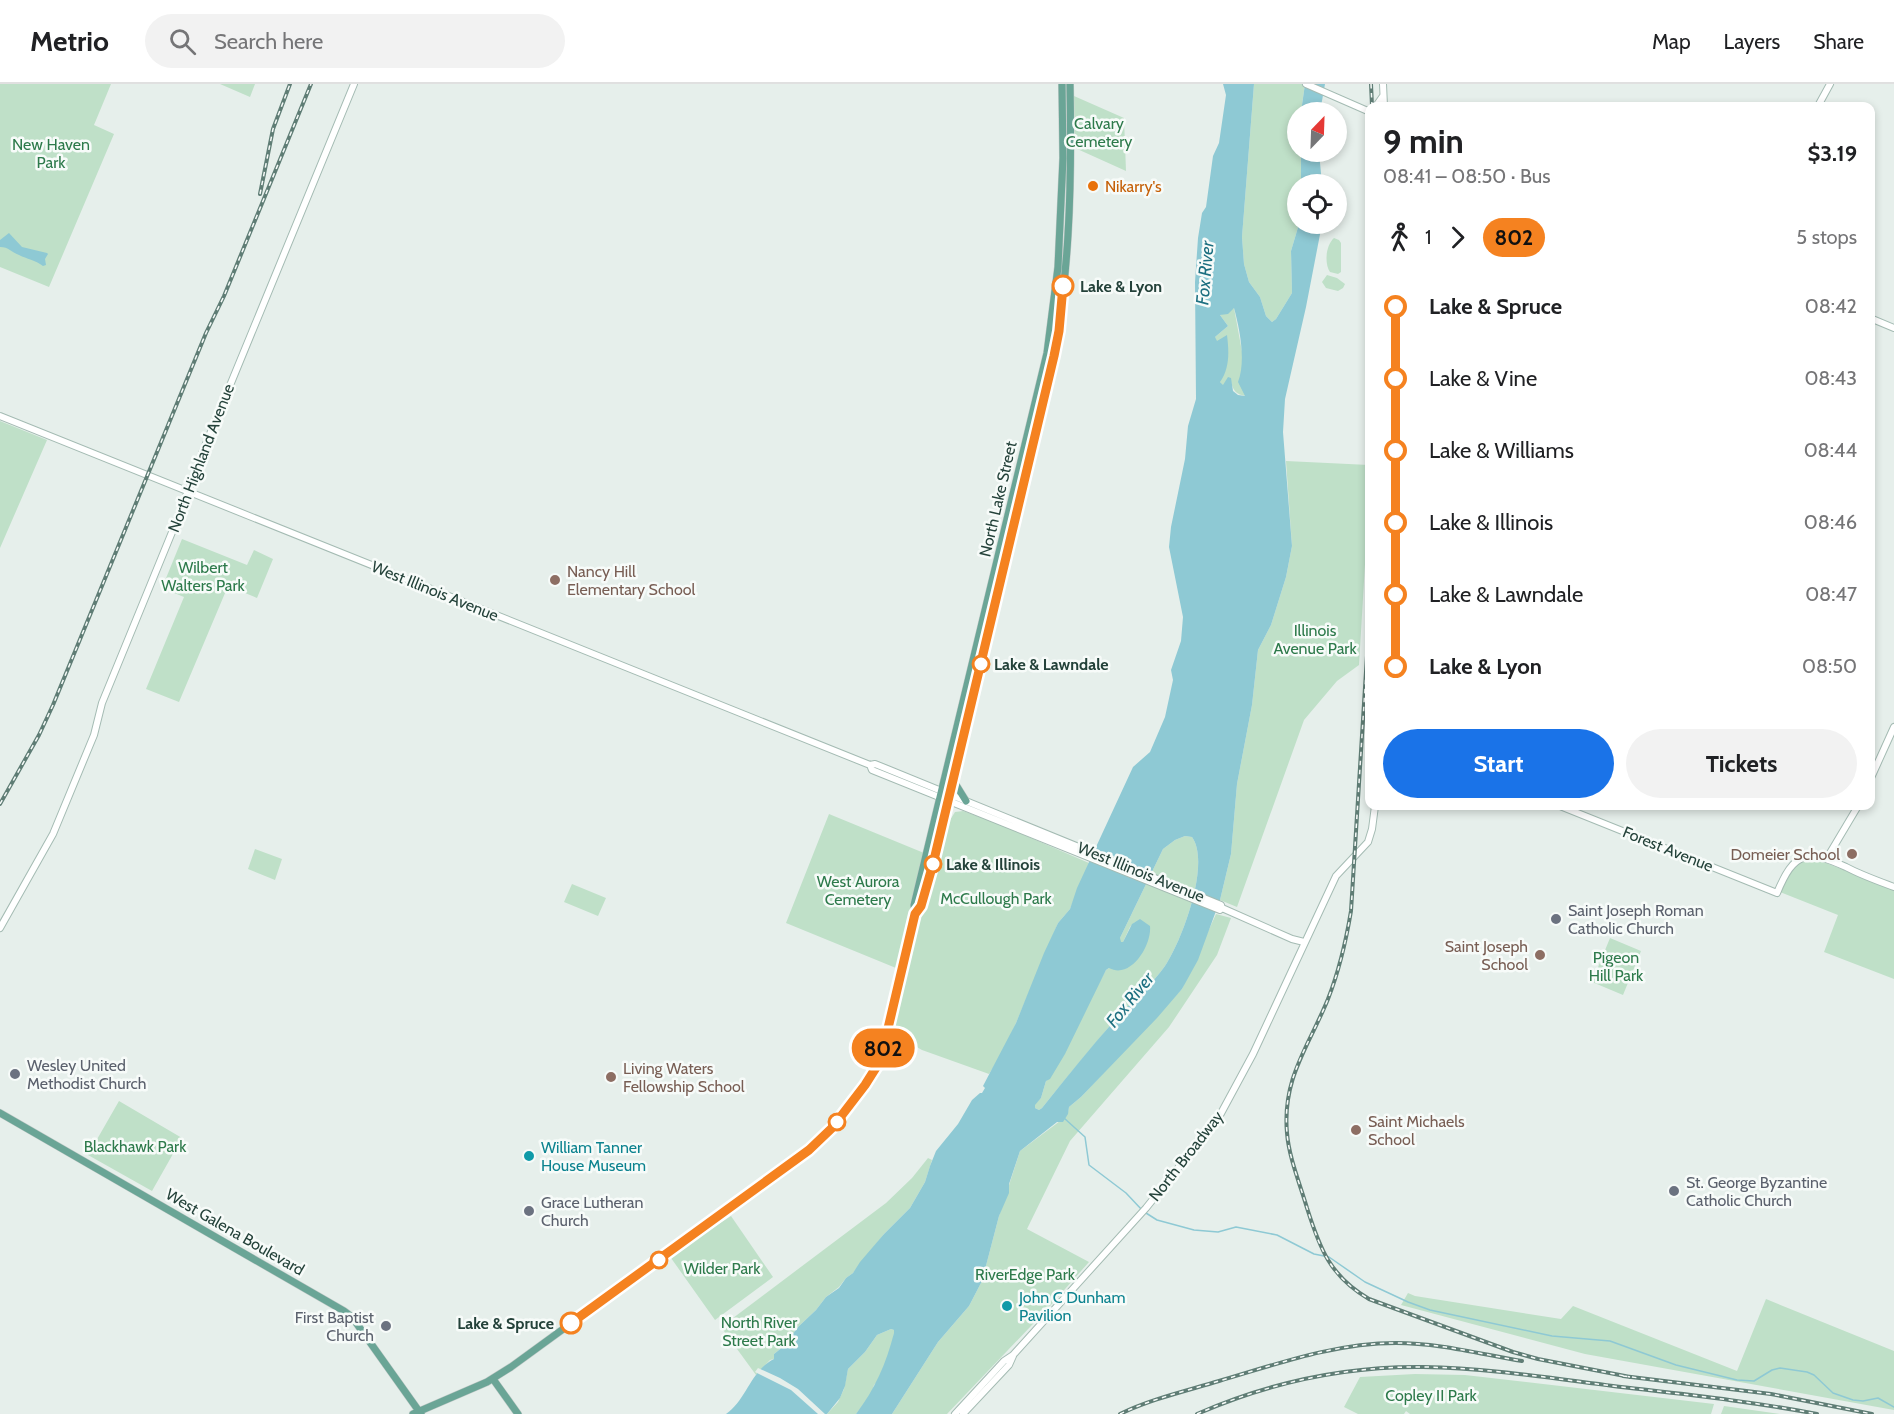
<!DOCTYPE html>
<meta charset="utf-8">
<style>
:root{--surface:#fff;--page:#f2f2f2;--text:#202124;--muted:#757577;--line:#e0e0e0;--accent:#1a73e8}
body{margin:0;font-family:Cabin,sans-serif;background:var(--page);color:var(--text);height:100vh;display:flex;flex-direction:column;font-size:22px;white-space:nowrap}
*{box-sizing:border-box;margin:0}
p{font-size:20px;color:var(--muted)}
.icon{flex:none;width:33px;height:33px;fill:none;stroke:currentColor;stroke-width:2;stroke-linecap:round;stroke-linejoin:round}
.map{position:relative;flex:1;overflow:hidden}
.side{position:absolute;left:1365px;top:18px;width:510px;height:708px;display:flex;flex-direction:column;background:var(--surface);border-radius:12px;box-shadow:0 3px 9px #0003}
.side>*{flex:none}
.badge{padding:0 12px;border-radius:20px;font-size:21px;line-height:39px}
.needle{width:39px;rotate:23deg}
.controls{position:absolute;left:1287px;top:18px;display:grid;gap:12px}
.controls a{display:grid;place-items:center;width:60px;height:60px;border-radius:50%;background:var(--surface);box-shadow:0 3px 9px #0003;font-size:30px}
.map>.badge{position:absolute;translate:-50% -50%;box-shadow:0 0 0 3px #fff}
.legs{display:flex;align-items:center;gap:9px;height:66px;padding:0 18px;font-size:20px}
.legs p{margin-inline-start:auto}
.head{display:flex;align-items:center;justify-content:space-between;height:102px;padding:0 18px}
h1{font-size:33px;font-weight:800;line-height:45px}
.action{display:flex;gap:12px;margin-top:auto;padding:12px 18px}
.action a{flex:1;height:69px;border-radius:36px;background:var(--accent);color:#fff;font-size:24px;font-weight:800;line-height:69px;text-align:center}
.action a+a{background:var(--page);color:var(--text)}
ul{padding:0 18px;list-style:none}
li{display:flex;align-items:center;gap:21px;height:72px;font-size:22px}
li i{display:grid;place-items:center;width:9px;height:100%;margin:0 8px;background:currentColor}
li i::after{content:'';width:15px;height:15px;margin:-8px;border:4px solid;border-radius:50%;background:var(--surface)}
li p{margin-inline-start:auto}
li:first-child i{background:linear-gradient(#0000 50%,currentColor 0)}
li:last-child i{background:linear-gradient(currentColor 50%,#0000 0)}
header{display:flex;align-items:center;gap:36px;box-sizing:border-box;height:84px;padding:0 30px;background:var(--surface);border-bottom:2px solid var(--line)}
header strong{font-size:28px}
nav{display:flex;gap:33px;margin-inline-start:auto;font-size:21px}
.search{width:420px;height:54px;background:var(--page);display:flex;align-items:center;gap:15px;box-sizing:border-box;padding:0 21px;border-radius:33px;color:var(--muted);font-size:22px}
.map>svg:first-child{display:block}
.green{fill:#bfe0c8}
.water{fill:#8ec9d4;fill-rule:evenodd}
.pier{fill:#e6efeb}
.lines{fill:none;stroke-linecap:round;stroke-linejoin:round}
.stream{stroke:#8ec9d4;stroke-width:1.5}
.secondary-casing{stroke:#a4bbb3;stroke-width:8}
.primary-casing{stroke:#c2cac8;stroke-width:8}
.secondary{stroke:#fff;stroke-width:6}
.primary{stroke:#6aa596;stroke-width:7}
.rail-casing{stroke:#5f7d75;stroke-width:4}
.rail{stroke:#f7fbf9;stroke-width:1.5;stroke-dasharray:4.5;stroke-linecap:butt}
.line-1-casing{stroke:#fff;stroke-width:14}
.line-1{stroke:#f58220;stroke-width:9}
.food-dot{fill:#e8710a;stroke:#f7fbf9;stroke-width:2}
.stop-1-dot{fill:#fff;stroke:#f58220;stroke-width:3}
.education-dot{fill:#8d6e63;stroke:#f7fbf9;stroke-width:2}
.worship-dot{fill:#6b7280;stroke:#f7fbf9;stroke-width:2}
.culture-dot{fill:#0f9aa8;stroke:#f7fbf9;stroke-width:2}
.labels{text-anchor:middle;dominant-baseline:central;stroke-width:5;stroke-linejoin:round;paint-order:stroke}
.park-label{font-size:16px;fill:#2d7a4b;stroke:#f7fbf9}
.food-label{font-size:16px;fill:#c56008;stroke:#f7fbf9;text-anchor:start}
.stop-label{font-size:16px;font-weight:bold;fill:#24423a;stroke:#f7fbf9;text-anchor:start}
.street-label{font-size:16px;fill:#24423a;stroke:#f7fbf9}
.education-label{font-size:16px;fill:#785e54;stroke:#f7fbf9;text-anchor:start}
.worship-label{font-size:16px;fill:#5b616d;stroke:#f7fbf9;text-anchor:start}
.culture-label{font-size:16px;fill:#0d838f;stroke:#f7fbf9;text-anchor:start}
.water-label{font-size:18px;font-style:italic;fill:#1c6f80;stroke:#f7fbf9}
</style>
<header>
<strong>Metrio</strong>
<div class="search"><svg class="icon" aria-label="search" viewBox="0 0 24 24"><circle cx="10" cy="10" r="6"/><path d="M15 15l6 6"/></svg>Search here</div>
<nav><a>Map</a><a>Layers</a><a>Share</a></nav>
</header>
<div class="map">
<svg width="1894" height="1330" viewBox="0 0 1894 1330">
<rect width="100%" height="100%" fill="#e6efeb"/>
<path class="green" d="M0 0H111L94 41 114 50 49 203 0 183Z
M220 0H255L250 13Z
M1254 0H1305L1301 28H1298V68H1301V100H1298L1299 140 1291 167 1292 209 1276 235 1272 238 1266 232 1260 213 1249 198 1244 180 1242 153Z
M1074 12 1124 34 1126 87 1075 64Z
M1334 154 1339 156 1341 159V188L1338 190 1330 188C1324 179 1326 161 1334 154Z
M1327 191 1337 194 1345 200 1343 204 1338 207 1326 204 1322 198Z
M1234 224 1243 273 1246 312C1236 310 1234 308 1231 298L1223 302 1220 298 1215 253 1228 242 1220 231Z
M0 337 47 356 0 464Z
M1286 377 1369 381V413L1359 581 1337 597 1304 636 1237 823 1220 816 1231 770 1237 700 1252 621 1258 566 1271 541 1286 493 1292 462Z
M182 455 247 481 254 466 273 475 257 514 228 502 179 618 146 605 184 513 162 504Z
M963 727 996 739 1089 779 1070 825 1058 839 1016 939 1000 973 989 990 922 966 893 950 916 850 950 736 955 728Z
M829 730 924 769 896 884 786 839Z
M1185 752 1192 753C1211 779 1182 857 1165 882 1151 902 1131 918 1115 936 1090 965 1066 994 1042 1024L1039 1026 1035 1024V1020L1041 1014 1046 997 1106 886 1109 884 1135 838 1130 843 1123 858H1120V854L1163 765 1175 756Z
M255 765 282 775 275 796 248 785Z
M1816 775 1894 806V895L1824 868 1838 831 1780 808C1790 788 1791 778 1816 775Z
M572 800 606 814 598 832 564 818Z
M1216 830 1231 834 1217 871 1169 943 1070 1057 1027 1145 1089 1178 1050 1222 947 1330H892L938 1258 969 1222 982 1197 999 1132 1020 1067 1060 1037 1068 1028 1069 1023 1081 1013 1182 905Z
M1610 854 1641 867 1623 911 1592 898Z
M119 1017 182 1054 152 1107 88 1071Z
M928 1074 932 1076 925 1098 910 1124 884 1150 853 1189 846 1194 839 1203 826 1213 816 1226 798 1243 784 1262 774 1270V1275L770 1276 756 1291 721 1243 886 1119 912 1094Z
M731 1132 773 1193 715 1236 671 1174 673 1170Z
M1408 1209 1415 1212 1561 1235 1573 1222 1737 1287 1766 1215 1894 1267V1326L1585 1270 1401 1221Z
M891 1245 894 1246C895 1262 884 1283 877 1298L874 1301 871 1311 856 1330H827L838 1318 844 1305 848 1285 865 1268 877 1251Z
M1415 1290 1465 1291 1714 1320 1711 1330H1410L1406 1327 1404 1330H1358L1344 1323 1360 1293Z
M1724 1322 1780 1330H1721Z"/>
<path class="water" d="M1223 0H1254L1242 153 1244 180 1249 198 1260 213 1266 232 1272 238 1276 235 1292 209 1291 167 1299 140H1322L1306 223 1285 315 1283 348 1292 462 1286 493 1271 541 1258 566 1252 621 1237 700 1231 770 1220 816 1198 876 1182 905 1157 934 1081 1013 1069 1023 1068 1030 1063 1038H1057L1020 1067 1009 1100V1109L999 1132 982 1197 969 1222 938 1258 892 1330H856C875 1305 886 1280 894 1249V1246L891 1245 877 1251 865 1268 848 1285 845 1302 840 1314 827 1330H726C746 1317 751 1286 774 1275V1270L784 1262 798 1243 816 1226 826 1213 839 1204 846 1194 853 1189 860 1178 884 1150 910 1124 925 1098 930 1082 936 1067 958 1040 972 1016 980 1009H982L985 1004 983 1002 1016 939 1044 869 1058 839 1070 825 1077 804 1133 683 1150 668 1165 633 1173 596 1171 586 1181 557 1183 533 1169 463 1171 443 1185 375 1188 342 1196 315 1195 198 1198 154 1202 129 1206 123 1213 72 1219 59 1226 11ZM1234 224C1240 246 1246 277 1238 298L1245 312 1238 311 1233 307 1231 294 1228 293 1223 301 1220 298C1230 284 1229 267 1227 251L1217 257 1215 253 1228 242 1220 231 1228 230ZM1185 752 1192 753C1211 779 1182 857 1165 882 1151 902 1131 918 1115 936 1090 964 1066 994 1042 1024L1039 1026 1035 1024V1021L1041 1014 1046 997 1050 995 1065 970 1106 886 1109 884C1131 896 1152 861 1150 842L1140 835 1132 840 1123 858H1121L1120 854 1163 765 1175 756Z
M1305 0H1325L1320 28H1301Z
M1301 68H1319L1322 100H1301Z
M9 149 22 163 47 169 48 170 45 175 46 181 43 182C35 176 27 175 19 171 11 168 9 163 0 163V156Z"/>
<path class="pier" d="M758 1284 780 1294 798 1305 825 1330H818L791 1306 755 1288Z"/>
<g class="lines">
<path class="stream" d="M1064 1034 1085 1053 1089 1081 1126 1109 1142 1126
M1146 1129 1157 1136 1194 1146 1218 1148 1236 1143 1277 1151 1314 1170 1329 1173 1365 1198 1408 1218 1430 1226 1552 1252 1610 1257 1676 1281 1737 1296 1754 1297 1772 1286 1780 1284 1807 1288 1814 1291 1833 1309 1853 1316 1863 1317 1878 1314 1894 1323"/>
<defs>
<path id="secondary" d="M1306 0 1370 28
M1383 0 1384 22
M1376 22 1383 12
M1818 22 1830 0
M1870 234 1894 244
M0 332 870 681 875 680 885 684 1221 821 1222 824 1292 855 1304 858
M870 681 872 686 1220 826 1222 824
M1870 696 1894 643
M1560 722 1777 809C1794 768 1806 765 1846 783 1861 791 1878 797 1894 803
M1827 774 1858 722
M0 844 53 750 94 651 102 619 177 436 203 367 354 0
M955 1330 1004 1277 1013 1271 1146 1124 1219 1033 1253 970 1336 792 1368 758 1372 745 1375 722
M963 1330 1009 1281 1013 1272"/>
<path id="primary" d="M953 696 966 717
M915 830 921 822 933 780 1048 299C1070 202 1072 100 1070 0
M0 1029 344 1227 352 1233 421 1330
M493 1295 518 1330
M413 1330 487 1298 511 1283 809 1066C835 1044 864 1009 878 979 885 963 888 946 892 930 900 897 907 863 915 830L914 821 1047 269 1058 183 1063 74 1062 0"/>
</defs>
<use href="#secondary" class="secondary-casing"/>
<use href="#primary" class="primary-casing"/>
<use href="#secondary" class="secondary"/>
<use href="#primary" class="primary"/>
<defs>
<path id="rail" d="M1371 0 1372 22
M260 110 273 45 290 0
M1370 524 1351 827C1346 857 1339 887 1328 915 1309 962 1282 994 1287 1049 1289 1074 1300 1100 1307 1124 1320 1165 1330 1192 1369 1215L1513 1268 1538 1275 1630 1293
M0 720 39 651 53 621 206 249 224 212 311 0
M1623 1292 1771 1310 1872 1330
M1120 1330C1151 1315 1186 1307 1219 1297 1277 1280 1335 1259 1396 1259 1439 1259 1480 1270 1522 1277
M1197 1330C1268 1299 1346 1282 1423 1283 1487 1284 1550 1294 1613 1302 1681 1310 1750 1317 1817 1330"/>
</defs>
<use href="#rail" class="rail-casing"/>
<use href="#rail" class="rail"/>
</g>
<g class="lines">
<defs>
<path id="line-1" d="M571 1239 809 1066 832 1044 865 1001 877 982 885 957 915 830 921 822 933 780 1054 272 1059 247 1063 202"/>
</defs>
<use href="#line-1" class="line-1-casing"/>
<use href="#line-1" class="line-1"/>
</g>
<circle class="food-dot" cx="1093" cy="102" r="6"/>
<g class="stop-1-dot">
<circle cx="1063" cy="202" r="10"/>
<circle cx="981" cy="580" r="8"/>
<circle cx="933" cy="780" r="8"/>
<circle cx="837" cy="1038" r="8"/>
<circle cx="659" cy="1176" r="8"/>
<circle cx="571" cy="1239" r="10"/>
</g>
<g class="education-dot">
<circle cx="555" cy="496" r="6"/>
<circle cx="1852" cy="770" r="6"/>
<circle cx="1540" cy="871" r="6"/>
<circle cx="611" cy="993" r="6"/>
<circle cx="1356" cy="1046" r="6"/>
</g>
<g class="worship-dot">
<circle cx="1556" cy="835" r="6"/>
<circle cx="15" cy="990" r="6"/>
<circle cx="1674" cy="1107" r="6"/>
<circle cx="529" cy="1127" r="6"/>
<circle cx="386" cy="1242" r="6"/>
</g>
<g class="culture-dot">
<circle cx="529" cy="1072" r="6"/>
<circle cx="1007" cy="1222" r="6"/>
</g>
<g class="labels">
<g class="park-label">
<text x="1099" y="39">Calvary<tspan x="1099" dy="18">Cemetery</tspan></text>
<text x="51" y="60">New Haven<tspan x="51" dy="18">Park</tspan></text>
<text x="203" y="483">Wilbert<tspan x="203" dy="18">Walters Park</tspan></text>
<text x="1315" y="546">Illinois<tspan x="1315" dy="18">Avenue Park</tspan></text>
<text x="858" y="797">West Aurora<tspan x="858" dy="18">Cemetery</tspan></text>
<text x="996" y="814">McCullough Park</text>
<text x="1616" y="873">Pigeon<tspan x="1616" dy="18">Hill Park</tspan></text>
<text x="135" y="1062">Blackhawk Park</text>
<text x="722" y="1184">Wilder Park</text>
<text x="1025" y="1190">RiverEdge Park</text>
<text x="759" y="1238">North River<tspan x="759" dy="18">Street Park</tspan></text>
<text x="1431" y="1311">Copley II Park</text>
</g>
<g class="food-label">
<text x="1105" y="102">Nikarry's</text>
</g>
<g class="stop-label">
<text x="1080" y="202">Lake &amp; Lyon</text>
<text x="994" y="580">Lake &amp; Lawndale</text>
<text x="946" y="780">Lake &amp; Illinois</text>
<text x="554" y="1239" text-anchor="end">Lake &amp; Spruce</text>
</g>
<g class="street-label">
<text transform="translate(201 374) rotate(-69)">North Highland Avenue</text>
<text transform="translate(998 415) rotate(-77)">North Lake Street</text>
<text transform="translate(435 507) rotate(22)">West Illinois Avenue</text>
<text transform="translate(1668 765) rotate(22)">Forest Avenue</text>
<text transform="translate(1141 788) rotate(22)">West Illinois Avenue</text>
<text transform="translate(1186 1072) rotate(-52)">North Broadway</text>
<text transform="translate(235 1148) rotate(30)">West Galena Boulevard</text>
</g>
<g class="education-label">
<text x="567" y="487">Nancy Hill<tspan x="567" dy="18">Elementary School</tspan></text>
<text x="1840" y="770" text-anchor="end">Domeier School</text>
<text x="1528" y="862" text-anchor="end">Saint Joseph<tspan x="1528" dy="18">School</tspan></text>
<text x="623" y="984">Living Waters<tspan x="623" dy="18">Fellowship School</tspan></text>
<text x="1368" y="1037">Saint Michaels<tspan x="1368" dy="18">School</tspan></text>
</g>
<g class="worship-label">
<text x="1568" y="826">Saint Joseph Roman<tspan x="1568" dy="18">Catholic Church</tspan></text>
<text x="27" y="981">Wesley United<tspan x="27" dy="18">Methodist Church</tspan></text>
<text x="1686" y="1098">St. George Byzantine<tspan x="1686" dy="18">Catholic Church</tspan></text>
<text x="541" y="1118">Grace Lutheran<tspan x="541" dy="18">Church</tspan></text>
<text x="374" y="1233" text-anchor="end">First Baptist<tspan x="374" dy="18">Church</tspan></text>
</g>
<g class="culture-label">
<text x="541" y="1063">William Tanner<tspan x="541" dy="18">House Museum</tspan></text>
<text x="1019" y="1213">John C Dunham<tspan x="1019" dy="18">Pavilion</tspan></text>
</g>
<g class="water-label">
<text transform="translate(1205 189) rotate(-85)">Fox River</text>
<text transform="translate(1130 916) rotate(-51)">Fox River</text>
</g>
</g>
</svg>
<div class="controls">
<a><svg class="needle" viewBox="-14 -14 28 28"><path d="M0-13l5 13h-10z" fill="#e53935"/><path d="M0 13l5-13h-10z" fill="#757577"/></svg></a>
<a><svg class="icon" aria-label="locate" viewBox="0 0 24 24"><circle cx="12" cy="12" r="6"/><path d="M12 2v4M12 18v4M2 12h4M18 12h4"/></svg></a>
</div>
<b class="badge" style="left:883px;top:964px;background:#f58220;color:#111">802</b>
<section class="side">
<div class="head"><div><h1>9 min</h1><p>08:41 – 08:50 · Bus</p></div><b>$3.19</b></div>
<div class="legs"><svg class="icon" aria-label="walk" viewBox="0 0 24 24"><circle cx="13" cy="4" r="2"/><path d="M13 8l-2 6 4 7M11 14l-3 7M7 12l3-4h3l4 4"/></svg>1<svg class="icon" aria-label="forward" viewBox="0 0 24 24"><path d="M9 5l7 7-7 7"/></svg><b class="badge" style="background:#f58220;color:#111">802</b><p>5 stops</p></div>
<ul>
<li><i style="color:#f58220"></i><b>Lake &amp; Spruce</b><p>08:42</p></li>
<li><i style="color:#f58220"></i><span>Lake &amp; Vine</span><p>08:43</p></li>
<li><i style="color:#f58220"></i><span>Lake &amp; Williams</span><p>08:44</p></li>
<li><i style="color:#f58220"></i><span>Lake &amp; Illinois</span><p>08:46</p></li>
<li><i style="color:#f58220"></i><span>Lake &amp; Lawndale</span><p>08:47</p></li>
<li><i style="color:#f58220"></i><b>Lake &amp; Lyon</b><p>08:50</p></li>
</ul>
<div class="action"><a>Start</a><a>Tickets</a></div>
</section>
</div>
